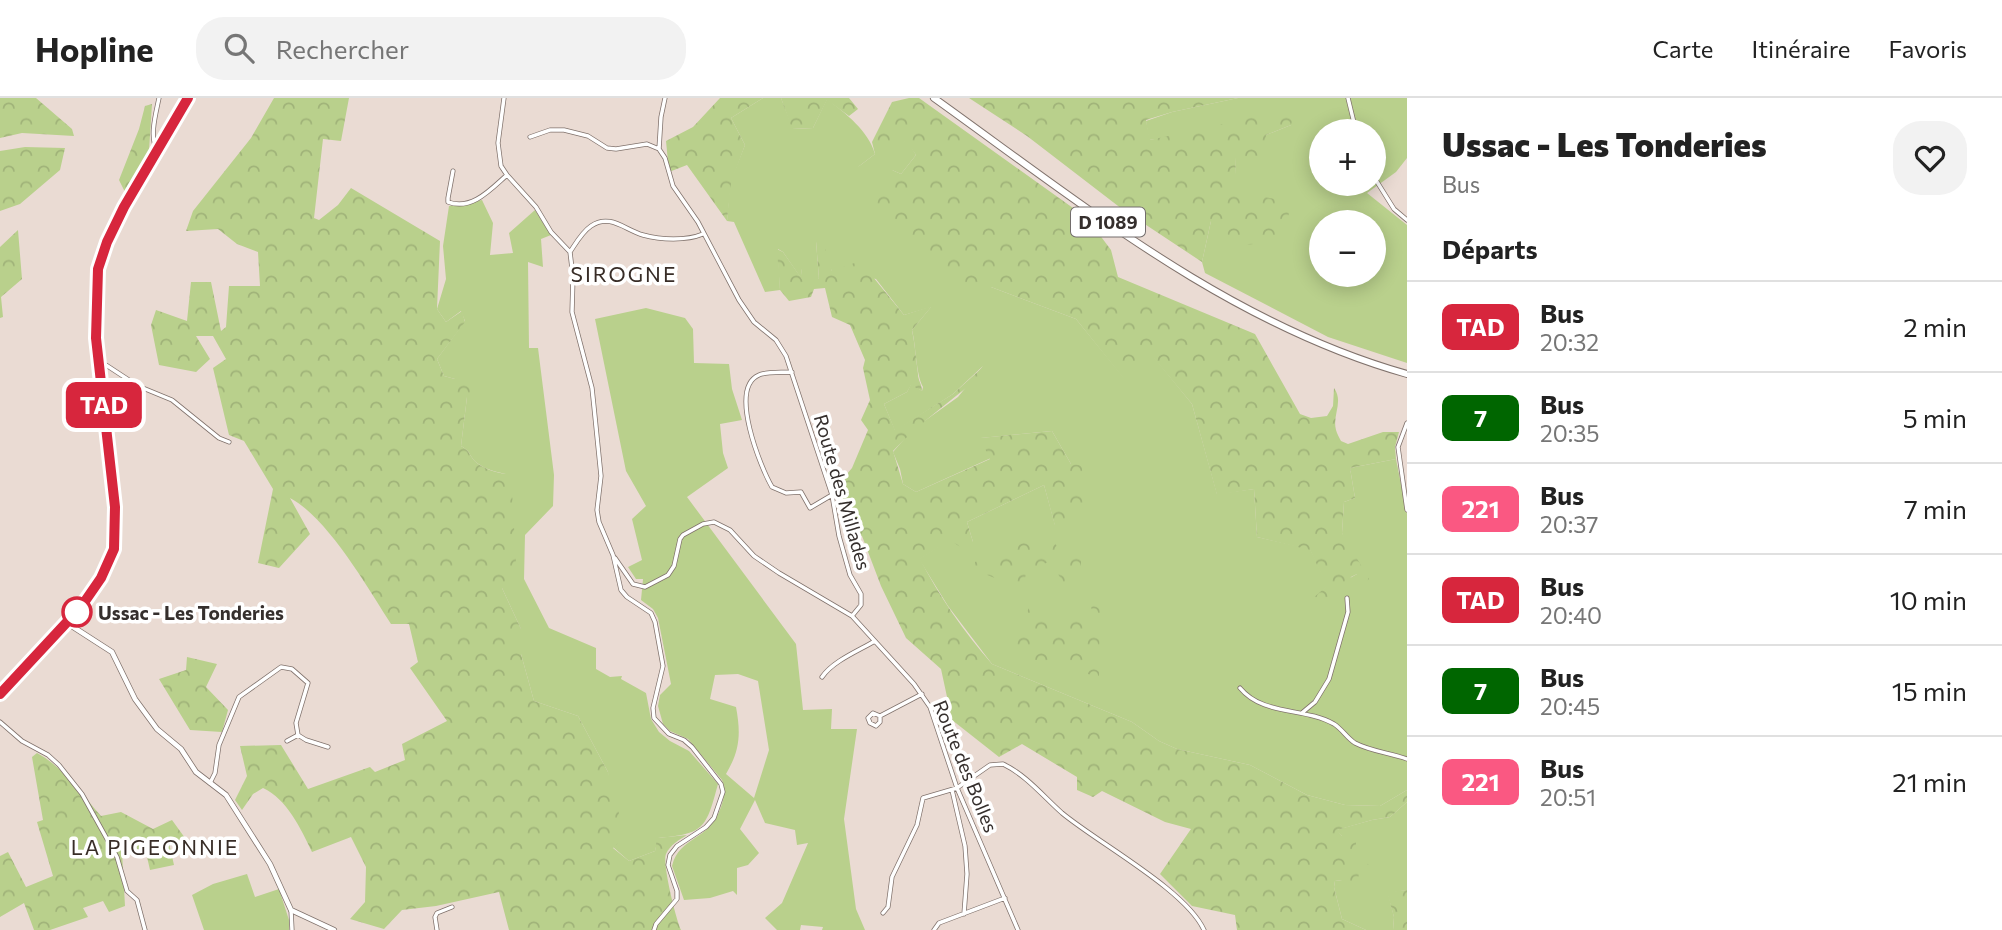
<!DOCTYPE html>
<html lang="fr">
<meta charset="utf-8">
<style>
:root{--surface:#fff;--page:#f2f2f2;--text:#222;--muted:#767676;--line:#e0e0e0}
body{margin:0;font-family:Commissioner,sans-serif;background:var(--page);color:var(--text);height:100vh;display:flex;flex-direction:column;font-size:26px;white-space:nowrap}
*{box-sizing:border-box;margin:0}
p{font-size:23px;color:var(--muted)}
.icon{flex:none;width:38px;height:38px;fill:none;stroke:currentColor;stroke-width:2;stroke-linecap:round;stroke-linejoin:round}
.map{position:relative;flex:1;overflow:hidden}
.details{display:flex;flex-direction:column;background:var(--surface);width:595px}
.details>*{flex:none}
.badge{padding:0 14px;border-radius:10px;font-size:24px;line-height:46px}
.controls{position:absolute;left:1309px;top:21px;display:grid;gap:14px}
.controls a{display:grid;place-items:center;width:77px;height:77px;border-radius:50%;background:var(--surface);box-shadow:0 4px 18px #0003;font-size:35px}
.map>.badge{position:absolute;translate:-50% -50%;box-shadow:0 0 0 4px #fff}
h2{padding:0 35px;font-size:26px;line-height:63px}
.round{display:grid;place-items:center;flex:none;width:74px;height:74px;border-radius:28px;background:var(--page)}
.overview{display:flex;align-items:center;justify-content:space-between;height:119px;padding:0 35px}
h1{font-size:33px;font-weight:800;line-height:52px}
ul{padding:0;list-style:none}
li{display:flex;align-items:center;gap:21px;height:91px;padding:0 35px;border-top:2px solid var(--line)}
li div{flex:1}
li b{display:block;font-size:26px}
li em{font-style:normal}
li .badge{min-width:77px;font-weight:700;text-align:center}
header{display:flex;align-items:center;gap:42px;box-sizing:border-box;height:98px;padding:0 35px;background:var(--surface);border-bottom:2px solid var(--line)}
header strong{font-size:33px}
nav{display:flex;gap:38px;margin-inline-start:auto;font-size:24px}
.search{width:490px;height:63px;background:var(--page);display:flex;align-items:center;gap:18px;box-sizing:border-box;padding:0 24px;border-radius:28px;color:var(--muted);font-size:26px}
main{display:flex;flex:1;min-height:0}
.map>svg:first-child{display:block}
.grass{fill:#b9d08c;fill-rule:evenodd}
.forest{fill:url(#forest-crowns)}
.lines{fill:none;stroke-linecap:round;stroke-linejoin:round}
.minor-casing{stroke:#80726c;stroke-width:5}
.tertiary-casing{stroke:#80726c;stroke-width:6}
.secondary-casing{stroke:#80726c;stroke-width:7}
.trunk-casing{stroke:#80726c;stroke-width:8}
.minor{stroke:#fff;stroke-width:3.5}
.tertiary{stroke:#fff;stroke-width:4.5}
.secondary{stroke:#fff;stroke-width:5}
.trunk{stroke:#fff;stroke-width:6}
.line-casing{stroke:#fff;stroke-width:16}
.line{stroke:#d7263d;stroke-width:10}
.stop-dot{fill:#fff;stroke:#d7263d;stroke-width:3.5}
.labels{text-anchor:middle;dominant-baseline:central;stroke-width:7;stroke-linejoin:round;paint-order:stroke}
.shield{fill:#fff;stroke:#726d6c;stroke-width:2}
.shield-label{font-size:18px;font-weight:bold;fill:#352f2d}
.street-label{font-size:19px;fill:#352f2d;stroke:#fff}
.stop-label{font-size:19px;font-weight:bold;fill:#352f2d;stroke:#fff;text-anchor:start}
.neighbourhood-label{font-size:21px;letter-spacing:2px;fill:#382d27;stroke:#fff}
</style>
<header>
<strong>Hopline</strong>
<div class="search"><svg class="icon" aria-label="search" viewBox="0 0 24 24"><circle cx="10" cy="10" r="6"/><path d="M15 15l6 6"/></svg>Rechercher</div>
<nav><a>Carte</a><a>Itinéraire</a><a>Favoris</a></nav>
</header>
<main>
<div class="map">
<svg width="1407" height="832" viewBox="0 0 1407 832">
<defs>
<pattern id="forest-crowns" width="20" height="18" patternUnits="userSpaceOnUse" patternTransform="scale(1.75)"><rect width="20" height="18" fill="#b9d08c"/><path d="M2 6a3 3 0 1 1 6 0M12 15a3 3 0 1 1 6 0" fill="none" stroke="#a0b379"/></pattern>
</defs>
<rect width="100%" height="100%" fill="#eadbd3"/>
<path class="grass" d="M763 0H781L793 31 813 30 827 1C846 16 868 32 875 56L858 69 907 42 916 57 901 76 892 72 991 189 1076 221 1124 280 1153 258 1192 306 1217 396 1254 391 1257 439 1310 451 1328 488 1313 501 1357 476 1342 435 1344 404 1355 400 1350 370 1396 361 1407 416V692L1380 708 1345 707 1307 697 1250 667 1177 651 1159 643 1132 624 992 566 948 508 919 461 950 441 973 444 967 424 1044 387 1055 427 1071 366 1052 333 981 340 991 360 916 394 903 386 900 371 893 354 912 332 958 299 983 268 953 296 895 333 884 306 907 294 911 286 922 293 923 289C916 277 916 248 912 232L931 209 904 217 876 181 832 173 816 143 819 181 801 171 803 183 783 154 778 151 780 192 765 194 734 124 727 123 730 85 745 47 731 20Z
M1238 0H1407V60L1396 74 1367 95 1407 127V265L1328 239 1205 175 1202 164 1211 123 1236 93 1235 59 1266 37 1291 27 1149 42 1146 23 1172 14ZM1321 33H1374V86H1321ZM1321 124H1374V177H1321Z
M482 102 493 125 490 157 513 155 509 135 535 112 551 137 541 141 543 169 528 164 529 250H538L554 377 553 408 525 437 524 481 549 530 596 550V571L610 579 622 578 621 581 646 595 651 621 659 634 670 643 689 653 718 686C706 730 705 736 658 740L655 753 629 763 613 749 608 674 578 618 534 603 521 556V531L502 490 511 377C500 375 486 372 477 365 470 360 470 352 461 348L467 299 455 281 444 278 437 261 465 223 461 213 446 224 437 211 446 181 443 148 449 108Z
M646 210 685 220 693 231 694 265 729 266 732 291 742 322 720 326 723 355 728 370 687 399 796 546 803 612 832 611 831 631H857L844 721 856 811 865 832H822L823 829 801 827 800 832H777L765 820 782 805 808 745 797 747 795 732 765 725 755 702 740 731 759 755 748 767 737 770V797L733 793 710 800 684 802 672 768C680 737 709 744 721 709 724 699 726 692 722 682L688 641 670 633 663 626 658 608 660 597 671 586 658 520 653 511 641 502 643 481H636L628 469 642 462 632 421 646 408 626 373 595 221ZM738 576 758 583 769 652 754 700 726 676C740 652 741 636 736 609L710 601 715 577Z
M1407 704V792L1388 795 1394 819 1393 832H1366L1342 821 1334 789 1335 783 1342 782V738L1336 732 1372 722 1390 719Z
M247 776 255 799 279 791 289 822V832H204L192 797 213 786Z"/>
<path class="forest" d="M0 0H36L72 31 74 38 22 35 0 40Z
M274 0H349L341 43 323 41 314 120 319 122 338 107 351 90 440 143 437 211 446 224 462 213 465 224 437 261 444 278 455 281 463 274 476 292 467 299 461 348C470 352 470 360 477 365 486 372 500 376 511 376L517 481 502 490 521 531V556L534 603 578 618 608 674 625 738 613 750 629 763 655 753 657 740 687 737C679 742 670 747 666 756 662 765 676 822 681 832H509L499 794 436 808 402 812 384 831 350 821 365 804 366 769 351 739 312 754C301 731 287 701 263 690L253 696 242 712 235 702 247 678 240 648 281 647 308 691 370 669 375 674 405 662 402 646 447 623 410 570 418 564 409 526H391C368 490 327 419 290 400L310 436 279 470 258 465 273 391 244 343 229 337 213 270 226 261 213 238H196L210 261 196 274 159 267 151 227 156 212 187 223 191 184H211L221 233 226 229 229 188H260L258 154 237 146 218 131 186 133 193 113 251 40Z
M720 0H763L731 20 745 47 731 85 727 123 687 67 669 74 666 43 693 29Z
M781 0H849L858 11 849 18 827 2 813 30 792 31Z
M909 0H919L1087 120 1111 152 1118 179 1255 236 1300 316 1311 320 1327 318 1333 308 1334 290C1344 304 1332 317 1336 332 1337 336 1339 339 1341 343L1348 346 1383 334H1399L1395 349 1396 361 1350 370 1355 400 1344 404 1342 435 1369 481 1363 486 1357 476 1351 479 1344 501H1312L1327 488 1310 452 1257 439 1254 391 1217 397 1192 306 1153 259 1124 281 1076 221 991 189 973 191 889 126 867 95 892 72 901 76 916 57 906 43 862 75 858 69 875 56 872 44 892 4Z
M969 0H1238L1172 14 1146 22 1150 42 1295 10 1291 27 1266 37 1265 57 1235 60 1237 93 1289 104 1288 140 1242 148 1211 123 1202 164 1122 111 1027 38Z
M152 6 149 53 126 96 119 82 139 31 145 8Z
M25 49 65 50 60 72 20 106 0 113V53Z
M18 132 22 181 1 199 3 219 0 220V149Z
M822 141 832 173 860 163 904 217 932 208 912 232C915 247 916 261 918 276 918 282 922 287 922 293L911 287 907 294 884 306 895 332 953 296 984 268 987 272C956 300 921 323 893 353L903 386 916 394 990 361 980 340 1052 333 1071 366 1082 367 1083 408 1055 428 1044 387 967 424 973 444 969 455 950 442 920 461C939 498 964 534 992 566L1132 624 1159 643 1177 651 1250 667 1307 697 1345 707 1380 708 1407 692V704L1390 719 1372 722 1337 732 1342 738 1351 737 1356 744V750L1370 769 1359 773 1358 783 1348 786 1342 782 1335 783 1334 789 1342 821 1366 832H1237L1235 817 1192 808 1160 776 1191 731 1165 724 1102 693 1093 699 1077 692V679L1022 646 999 659 952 622 941 571 906 540 881 488 862 438 843 433 835 390 852 370 868 332 861 322 870 302 863 270 865 262 850 227 832 219 825 190 814 191 811 199 789 203 780 192 777 151 783 154 802 181 801 170 808 171 819 181 816 143Z
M1052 435 1060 458 1081 453V478L1069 494 1050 463 1026 475 1023 491C1045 514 1058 522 1091 525L1092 485 1100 502 1099 579 1013 556 1029 509 1007 485 975 472V464L1027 437 1032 443Z
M187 559 217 566 206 589 228 612 222 634 190 632 159 581 186 572Z
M37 655C63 669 81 695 101 718L121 714 153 731 172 722 185 740 169 745 174 767 150 772 145 750 122 754 125 808 109 814 103 803 83 810 88 819 50 832H34L24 805 0 819V758L8 754 26 789 53 778 37 724 43 722 32 659Z
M1407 792V832H1393L1394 819 1387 794Z"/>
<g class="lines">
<defs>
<path id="minor" d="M504 0 498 45 501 68 507 77 536 109 551 134 570 154 573 179 572 214 592 290 594 309 601 378 597 412 599 424 613 457 621 492 627 499 651 515 655 524 663 568 653 610 654 620 669 636 684 642 692 649 721 686 723 694 714 720 706 729 677 748 670 757 668 767 677 793V801L656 826 654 832
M1348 0 1356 33
M530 39 550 32H564L588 38 607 50 616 51 647 46 659 51 665 60 673 88 698 124 739 202 754 224 776 242 786 258 832 397 839 438 850 477 861 496V507L852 518
M659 51 661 19 665 0
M157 52C149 39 156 15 159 0
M453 73 448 100V104C472 113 491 91 507 77
M1374 79 1394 111 1407 122
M570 154C576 145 582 134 591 128 610 115 625 132 643 137 661 142 686 143 703 136
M100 267H106L138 288 172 302 219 340 229 344
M792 274C782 275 768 273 759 277 728 290 761 370 772 389L786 395 801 394 810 410 832 397
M1407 325 1398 349 1407 412
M615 460 633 486 645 489 668 477 674 468 680 441 683 437 703 426 714 424 730 432 754 458 779 475 852 518 914 586 930 609 957 690 1018 832
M822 579C833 563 858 553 875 543
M1240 590C1263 618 1304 609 1334 626 1342 631 1347 640 1355 645 1370 653 1390 655 1407 661
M1303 614 1315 604 1329 581 1348 514 1347 500
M880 618V624L876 628 870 625 868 620 873 615 880 618 922 596
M0 624 22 643 48 657 59 667 82 696 117 759 127 793 137 802 145 832
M287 643 298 637
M210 685 215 675 219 647 239 599 281 569 292 571 308 585 296 625 298 637 306 642 328 649
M952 692 965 748 967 776 964 816
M291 812 292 832
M883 815 888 809 892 779 917 727 923 700 957 690 990 667 1003 666C1026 677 1043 698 1062 715 1098 745 1186 792 1204 832
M437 832 435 819 437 815 452 809
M934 832 939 825 1005 800"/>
<path id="tertiary" d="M67 525 112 554 135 601 157 631 181 651 196 674 226 697 270 766 291 812 334 832"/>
<path id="secondary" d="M0 596 81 509 101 480 114 451 115 409 96 240 98 171 107 144 130 98 188 0"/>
<path id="trunk" d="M934 0C1082 106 1229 226 1407 276"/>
</defs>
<use href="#minor" class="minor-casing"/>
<use href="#tertiary" class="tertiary-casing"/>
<use href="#secondary" class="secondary-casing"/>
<use href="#trunk" class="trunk-casing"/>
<use href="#minor" class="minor"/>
<use href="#tertiary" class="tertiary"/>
<use href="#secondary" class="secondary"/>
<use href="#trunk" class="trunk"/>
</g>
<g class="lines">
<defs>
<path id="line" d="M0 596 81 509 101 480 114 451 115 409 96 240 98 171 107 144 124 109 188 0"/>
</defs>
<use href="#line" class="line-casing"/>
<use href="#line" class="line"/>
</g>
<circle class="stop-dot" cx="77" cy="514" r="14"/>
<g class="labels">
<rect class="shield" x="1071" y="109.5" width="74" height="29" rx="5"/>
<g class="shield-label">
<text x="1108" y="124">D 1089</text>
</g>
<g class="street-label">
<text transform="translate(843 394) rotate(74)">Route des Millades</text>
<text transform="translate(966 668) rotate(68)">Route des Bolles</text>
</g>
<g class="stop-label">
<text x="98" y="514">Ussac - Les Tonderies</text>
</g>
<g class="neighbourhood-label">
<text x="624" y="175">SIROGNE</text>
<text x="155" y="748">LA PIGEONNIE</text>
</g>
</g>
</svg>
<div class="controls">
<a>+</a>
<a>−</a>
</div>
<b class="badge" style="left:104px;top:307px;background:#d7263d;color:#fff">TAD</b>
</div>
<section class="details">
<div class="overview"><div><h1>Ussac - Les Tonderies</h1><p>Bus</p></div><a class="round"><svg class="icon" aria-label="heart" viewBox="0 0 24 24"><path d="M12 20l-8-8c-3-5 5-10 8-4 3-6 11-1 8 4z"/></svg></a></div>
<h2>Départs</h2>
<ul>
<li><span class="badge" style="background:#d7263d;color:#fff">TAD</span><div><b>Bus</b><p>20:32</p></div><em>2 min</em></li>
<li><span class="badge" style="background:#060;color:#fff">7</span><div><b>Bus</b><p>20:35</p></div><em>5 min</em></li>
<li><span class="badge" style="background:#fa5882;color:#fff">221</span><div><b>Bus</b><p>20:37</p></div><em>7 min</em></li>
<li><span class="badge" style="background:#d7263d;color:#fff">TAD</span><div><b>Bus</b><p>20:40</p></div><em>10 min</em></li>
<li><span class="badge" style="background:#060;color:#fff">7</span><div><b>Bus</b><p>20:45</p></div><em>15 min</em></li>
<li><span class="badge" style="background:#fa5882;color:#fff">221</span><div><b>Bus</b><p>20:51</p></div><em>21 min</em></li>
</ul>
</section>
</main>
